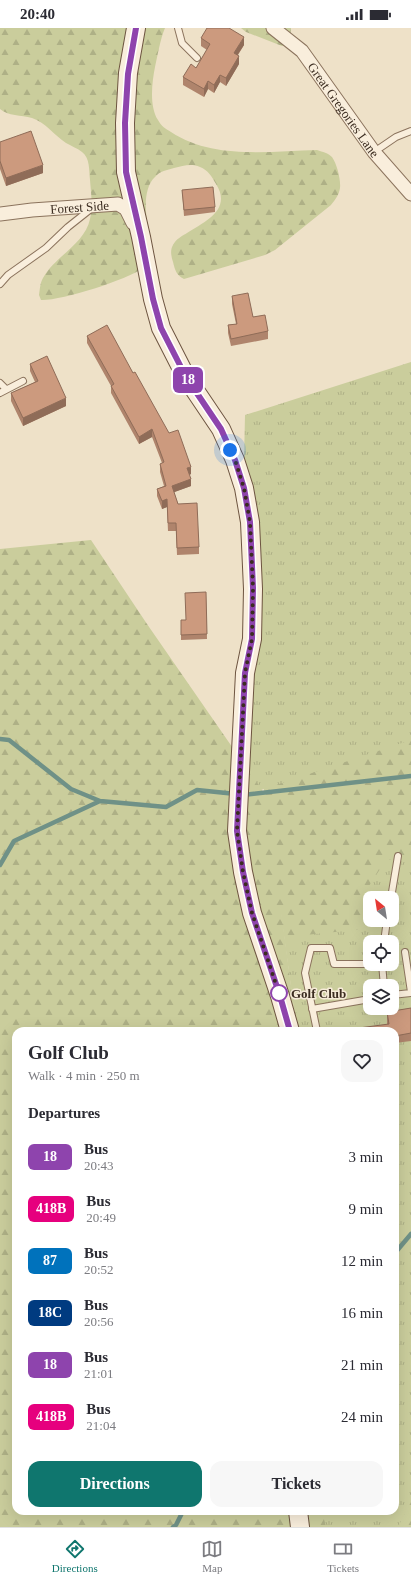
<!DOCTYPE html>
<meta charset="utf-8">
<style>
:root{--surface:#fff;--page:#f7f7f7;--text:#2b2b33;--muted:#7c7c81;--line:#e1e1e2;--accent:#0f766e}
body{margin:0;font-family:"Times New Roman",serif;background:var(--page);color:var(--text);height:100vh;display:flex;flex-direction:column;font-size:15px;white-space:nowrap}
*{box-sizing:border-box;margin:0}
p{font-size:13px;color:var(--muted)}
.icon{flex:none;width:22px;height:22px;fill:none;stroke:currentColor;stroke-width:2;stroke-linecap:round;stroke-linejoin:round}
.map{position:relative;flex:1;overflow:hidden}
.details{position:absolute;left:12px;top:999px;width:387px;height:488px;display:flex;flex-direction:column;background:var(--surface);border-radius:12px;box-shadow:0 4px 16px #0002}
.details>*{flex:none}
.badge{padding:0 8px;border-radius:6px;font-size:14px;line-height:26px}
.needle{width:26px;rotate:330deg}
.buttons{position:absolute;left:363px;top:863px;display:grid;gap:8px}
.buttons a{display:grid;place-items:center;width:36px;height:36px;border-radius:8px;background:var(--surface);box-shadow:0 4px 16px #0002;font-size:20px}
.you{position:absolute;width:20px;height:20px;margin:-10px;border:3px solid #fff;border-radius:50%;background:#1a73e8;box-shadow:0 0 0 6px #1a73e833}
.map>.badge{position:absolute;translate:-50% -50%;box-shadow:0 0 0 2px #fff}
h2{padding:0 16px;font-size:15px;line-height:36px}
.round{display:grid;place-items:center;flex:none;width:42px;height:42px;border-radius:12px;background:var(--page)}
.overview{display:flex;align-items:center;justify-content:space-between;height:68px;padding:0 16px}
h1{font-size:19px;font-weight:700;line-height:30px}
.button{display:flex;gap:8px;margin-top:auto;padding:8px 16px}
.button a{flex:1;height:46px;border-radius:12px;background:var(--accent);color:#fff;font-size:16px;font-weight:700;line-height:46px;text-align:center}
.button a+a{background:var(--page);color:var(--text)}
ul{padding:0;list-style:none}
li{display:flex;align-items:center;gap:12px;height:52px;padding:0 16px}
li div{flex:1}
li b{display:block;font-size:15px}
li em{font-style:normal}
li .badge{min-width:44px;font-weight:700;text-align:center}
.status{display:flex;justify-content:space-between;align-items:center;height:28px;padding:0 20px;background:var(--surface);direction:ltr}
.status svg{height:11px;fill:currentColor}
.tab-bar{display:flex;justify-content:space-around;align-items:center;height:56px;border-top:1px solid var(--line);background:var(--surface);font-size:11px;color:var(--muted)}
.tab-bar a{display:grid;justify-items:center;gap:2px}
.tab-bar .active{color:var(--accent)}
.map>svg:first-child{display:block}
.grass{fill:url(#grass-tufts);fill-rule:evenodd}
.forest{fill:url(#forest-firs)}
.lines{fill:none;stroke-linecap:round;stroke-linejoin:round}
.stream{stroke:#6f9187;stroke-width:4.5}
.lane-casing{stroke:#8b735d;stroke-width:8}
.street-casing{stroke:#8b735d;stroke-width:15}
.secondary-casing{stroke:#6d5440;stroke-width:20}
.lane{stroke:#f9eedc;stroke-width:6}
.street{stroke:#f9eedc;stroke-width:13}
.secondary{stroke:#f9eedc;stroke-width:18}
.wall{fill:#af846c}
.shaded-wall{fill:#8f6c58}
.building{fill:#cc9a7e;stroke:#8f6c58}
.line-casing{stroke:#fff;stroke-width:9}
.line{stroke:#8e44ad;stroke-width:6}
.walk{stroke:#3b2c20;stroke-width:4;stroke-dasharray:0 7.2}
.stop-dot{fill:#fff;stroke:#8e44ad;stroke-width:2}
.labels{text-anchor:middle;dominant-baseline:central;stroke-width:3;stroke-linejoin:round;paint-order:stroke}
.street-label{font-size:13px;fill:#3b2c20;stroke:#f6ebd8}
.stop-label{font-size:13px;font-weight:bold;fill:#3b2c20;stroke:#f6ebd8;text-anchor:start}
</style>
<div class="status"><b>20:40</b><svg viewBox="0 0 49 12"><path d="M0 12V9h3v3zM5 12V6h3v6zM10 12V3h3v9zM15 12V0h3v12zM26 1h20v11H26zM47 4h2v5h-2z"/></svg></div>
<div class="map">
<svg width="411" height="1499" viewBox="0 0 411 1499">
<defs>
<pattern id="grass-tufts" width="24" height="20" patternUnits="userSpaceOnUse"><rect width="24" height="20" fill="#cacd9c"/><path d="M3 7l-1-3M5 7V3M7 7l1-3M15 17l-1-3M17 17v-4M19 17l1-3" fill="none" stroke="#aeb086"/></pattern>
<pattern id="forest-firs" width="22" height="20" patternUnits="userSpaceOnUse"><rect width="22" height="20" fill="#cacd9c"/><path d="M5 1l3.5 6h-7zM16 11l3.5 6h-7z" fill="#aeb086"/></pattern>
</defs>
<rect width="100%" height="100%" fill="#eee1c8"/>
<path class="grass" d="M411 334V1499H167L179 1483H395V1003H297L264 761 244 767 248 671 244 433 245 387ZM370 870H392V892H370ZM370 914H392V936H370ZM370 958H392V980H370Z"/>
<path class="forest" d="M0 0H165C160 12 158 26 155 39 152 54 149 78 158 92 161 98 166 101 171 104 213 132 270 123 317 122 323 124 328 125 332 129 337 136 341 152 340 160 339 167 335 172 331 177L275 222 265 227 184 251C176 247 175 242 173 234 171 228 170 222 173 217 176 211 182 208 187 205 206 193 232 181 216 156 212 149 208 142 200 139 191 135 183 138 174 140 167 142 160 143 155 149 138 165 149 205 153 225 150 230 147 237 143 240 127 252 60 273 41 272L39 267C40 261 40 255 43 250 55 228 85 216 90 191 93 178 91 165 90 152 89 142 90 130 82 124 77 120 71 118 66 115 54 107 45 94 32 90 21 87 8 88 0 81Z
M241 0H291L290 13 288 17 282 18 246 4Z
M91 512 147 596 264 765V761L411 712V831L386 832 367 861 365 901 285 909 280 874 297 1003H16V1483H322L326 1499H0V521Z
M411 1474V1499H398Z"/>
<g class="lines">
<path class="stream" d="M0 711 9 712 71 761 100 773 166 779 197 762 236 766
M243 767 411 748
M0 837 14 813 100 773
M395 1225 411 1206
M173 1499 176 1497 183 1483"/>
<defs>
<path id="lane" d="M178 0 182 15 197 30
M374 124 396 109 411 103
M0 256 8 247 46 220 68 199 92 180
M0 355 6 361
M0 365 23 353
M391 870 398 828
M384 914 387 892
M405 924 411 964
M382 936 384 958
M392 967 411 965
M312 981 370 971
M317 1003 305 945 311 920H330L334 936H370"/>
<g id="street">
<path id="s1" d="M273 0 302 23 374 124 411 166"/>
<path id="s2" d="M0 186 32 182 118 176 126 181 133 195"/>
</g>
<path id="secondary" d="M136 0 128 45 125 95 126 144 141 209 153 271 161 300 186 349 221 401 235 432 244 460 250 494 253 561 252 611 245 645 237 803 243 844 252 885 280 968 290 1003
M298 1483 300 1499"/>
</defs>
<use href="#lane" class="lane-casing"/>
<use href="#street" class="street-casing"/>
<use href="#secondary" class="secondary-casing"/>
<use href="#lane" class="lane"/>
<use href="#street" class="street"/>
<use href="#secondary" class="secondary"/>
</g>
<path class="wall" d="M201 10 244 17 238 27 239 36 226 58 220 54 214 65 208 61 204 69 183 57V49L196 40 207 22 201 18Z
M0 114 43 145 6 158 0 141Z
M182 162 215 179V184L184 188Z
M232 268 268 303V311L231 318 228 305V297L236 296 232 276Z
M87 308 133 345 191 446 189 447 191 458 174 464 178 476 199 519V526L177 527 176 503H168L167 479 162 481 157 468V461L164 458 160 444V436L162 435 152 409 139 416 111 365V358L87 315Z
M30 336 66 378 23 398 11 373V365L35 354 30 343Z
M206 564 207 611 181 612V592H186Z
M411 980V1013L395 1015V1003L387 996V984Z"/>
<path class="shaded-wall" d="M244 9V17L234 32V25Z
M239 28V36L226 58V50Z
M220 47V54L214 65V57Z
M208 53V61L204 69V61Z
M43 137V145L6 158V150Z
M66 370V378L23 398V390Z
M152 401V409L139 416V409Z
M191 439V446L187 448V440Z
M191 451V458L172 465V458Z
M167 471V479L162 481V473Z"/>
<path class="building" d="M207 0H229L244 9 234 25 239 28 226 50 220 47 214 57 208 53 204 61 183 49 191 36 196 40 210 16 201 10Z
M31 103 43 137 6 150 0 133V114Z
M213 159 215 179 184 182 182 162Z
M248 265 253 289 265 287 268 303 231 311 228 297 237 296 232 268Z
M107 297 133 345 135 344 169 405 178 402 191 439 187 440 191 451 172 458 178 476 197 475 199 519 177 520 176 495H168L167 471 162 473 157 461 166 458 160 436 164 434 152 401 139 409 111 358 114 356 87 308Z
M47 328 66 370 23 390 11 365 38 353 30 336Z
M206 564 207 606 181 607V592H186L185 565Z
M411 980V1005L395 1008V1003H336L389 996 387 984Z"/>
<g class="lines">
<defs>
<path id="line" d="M136 0 128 46 125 95 126 144 141 209 153 271 161 300 186 349 221 401 235 432 244 460 250 494 253 560 252 611 245 645 237 803 243 844 252 885 280 968 290 1003"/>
</defs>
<use href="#line" class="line-casing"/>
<use href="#line" class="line"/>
<path class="walk" d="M230 422 235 432 244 460 250 494 253 560 252 611 245 645 237 803 243 844 252 885 280 968 279 965"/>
</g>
<circle class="stop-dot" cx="279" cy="965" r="8"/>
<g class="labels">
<g class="street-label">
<text stroke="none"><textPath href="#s1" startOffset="109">Great Gregories Lane</textPath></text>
<text stroke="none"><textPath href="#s2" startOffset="80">Forest Side</textPath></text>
</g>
<g class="stop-label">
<text x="291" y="965">Golf Club</text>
</g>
</g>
</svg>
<div class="buttons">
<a><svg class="needle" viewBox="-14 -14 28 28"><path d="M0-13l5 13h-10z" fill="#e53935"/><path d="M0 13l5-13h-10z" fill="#7c7c81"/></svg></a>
<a><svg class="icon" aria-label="locate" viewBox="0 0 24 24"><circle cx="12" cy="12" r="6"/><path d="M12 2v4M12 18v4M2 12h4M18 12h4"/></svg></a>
<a><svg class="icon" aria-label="layers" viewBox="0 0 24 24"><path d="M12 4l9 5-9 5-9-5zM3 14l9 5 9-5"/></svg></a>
</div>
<div class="you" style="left:230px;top:422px"></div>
<b class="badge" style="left:188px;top:352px;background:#8e44ad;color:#fff">18</b>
<section class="details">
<div class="overview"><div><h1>Golf Club</h1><p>Walk · 4 min · 250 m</p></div><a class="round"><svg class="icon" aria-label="heart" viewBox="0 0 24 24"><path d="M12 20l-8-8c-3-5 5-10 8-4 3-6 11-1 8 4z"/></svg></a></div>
<h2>Departures</h2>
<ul>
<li><span class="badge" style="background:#8e44ad;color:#fff">18</span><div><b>Bus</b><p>20:43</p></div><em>3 min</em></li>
<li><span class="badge" style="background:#e6007e;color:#fff">418B</span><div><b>Bus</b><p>20:49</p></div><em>9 min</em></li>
<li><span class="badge" style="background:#0072bc;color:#fff">87</span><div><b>Bus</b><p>20:52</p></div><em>12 min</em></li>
<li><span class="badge" style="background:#003b80;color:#fff">18C</span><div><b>Bus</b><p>20:56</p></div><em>16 min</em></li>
<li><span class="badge" style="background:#8e44ad;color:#fff">18</span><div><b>Bus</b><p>21:01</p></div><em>21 min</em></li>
<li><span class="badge" style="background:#e6007e;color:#fff">418B</span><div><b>Bus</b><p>21:04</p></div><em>24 min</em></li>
</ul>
<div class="button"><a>Directions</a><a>Tickets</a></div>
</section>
</div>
<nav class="tab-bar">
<a class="active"><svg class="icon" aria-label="directions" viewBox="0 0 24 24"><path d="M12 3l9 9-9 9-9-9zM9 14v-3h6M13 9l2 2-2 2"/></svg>Directions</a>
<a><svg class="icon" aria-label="map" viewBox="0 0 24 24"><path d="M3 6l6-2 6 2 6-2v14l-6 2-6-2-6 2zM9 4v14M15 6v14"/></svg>Map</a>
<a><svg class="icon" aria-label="tickets" viewBox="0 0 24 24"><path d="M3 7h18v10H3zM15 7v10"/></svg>Tickets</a>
</nav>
